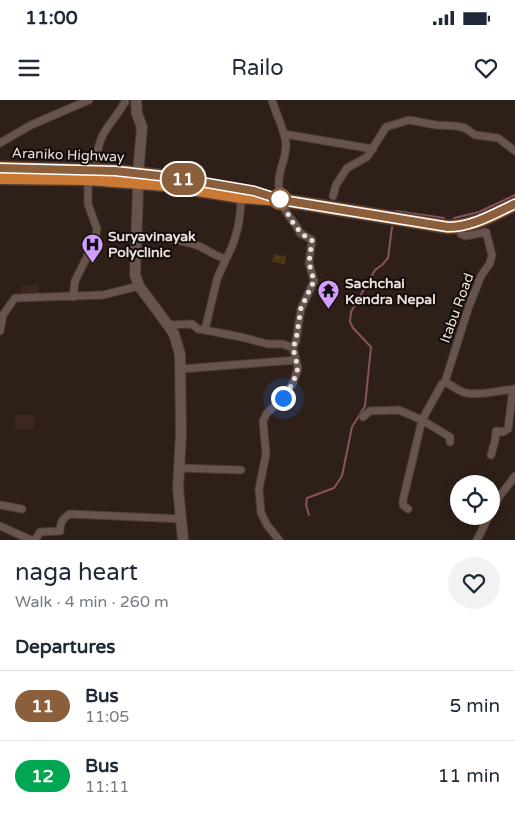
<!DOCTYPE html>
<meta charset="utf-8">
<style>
:root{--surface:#fff;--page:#f2f2f3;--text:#1f2937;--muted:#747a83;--line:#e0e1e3}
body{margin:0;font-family:"Varela Round",sans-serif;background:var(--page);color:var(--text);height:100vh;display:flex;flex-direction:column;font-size:19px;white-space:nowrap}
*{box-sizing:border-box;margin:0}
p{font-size:16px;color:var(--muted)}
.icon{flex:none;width:28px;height:28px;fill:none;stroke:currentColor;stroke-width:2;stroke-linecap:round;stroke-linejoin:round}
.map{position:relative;height:440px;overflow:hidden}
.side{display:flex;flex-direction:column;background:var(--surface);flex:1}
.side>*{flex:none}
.badge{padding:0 10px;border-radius:16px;font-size:18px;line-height:32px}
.tools{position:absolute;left:450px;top:375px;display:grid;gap:10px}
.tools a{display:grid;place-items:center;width:50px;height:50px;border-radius:50%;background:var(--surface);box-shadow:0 2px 12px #0003;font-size:25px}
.you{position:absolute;width:25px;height:25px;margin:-12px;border:4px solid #fff;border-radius:50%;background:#1a73e8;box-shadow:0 0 0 8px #1a73e833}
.map>.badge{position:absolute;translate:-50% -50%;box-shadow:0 0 0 2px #fff}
h2{padding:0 15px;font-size:19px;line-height:45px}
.round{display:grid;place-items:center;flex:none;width:52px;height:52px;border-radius:26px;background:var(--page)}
.head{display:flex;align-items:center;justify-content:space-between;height:85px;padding:0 15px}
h1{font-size:24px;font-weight:600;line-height:38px}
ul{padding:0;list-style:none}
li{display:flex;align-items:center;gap:15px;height:70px;padding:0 15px;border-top:1px solid var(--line)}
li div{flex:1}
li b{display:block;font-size:19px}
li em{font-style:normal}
li .badge{min-width:55px;font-weight:700;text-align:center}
.status{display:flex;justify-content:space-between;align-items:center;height:35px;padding:0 25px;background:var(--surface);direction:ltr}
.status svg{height:14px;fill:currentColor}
header{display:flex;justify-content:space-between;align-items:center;height:65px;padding:0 15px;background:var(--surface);font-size:22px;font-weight:600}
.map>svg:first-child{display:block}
.built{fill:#3d261e}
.park{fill:url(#park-dots)}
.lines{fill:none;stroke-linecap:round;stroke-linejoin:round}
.stream{stroke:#8a5161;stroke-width:2}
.street-casing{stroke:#4a3c39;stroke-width:9}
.secondary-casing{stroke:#4a3c39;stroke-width:12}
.highway-casing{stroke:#4a3c39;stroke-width:15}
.street{stroke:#67544e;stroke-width:7}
.secondary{stroke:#67544e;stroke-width:10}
.highway{stroke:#ca7934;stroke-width:12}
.line-casing{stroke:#fff;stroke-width:11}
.line{stroke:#8b5e3c;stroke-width:8}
.walk{stroke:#ede1de;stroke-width:5;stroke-dasharray:0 9}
.stop-dot{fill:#fff;stroke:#8b5e3c;stroke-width:2.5}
.labels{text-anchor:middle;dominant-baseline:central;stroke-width:4;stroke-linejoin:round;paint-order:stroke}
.street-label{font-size:14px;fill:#ede1de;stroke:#120b08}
.poi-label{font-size:14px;font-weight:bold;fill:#ede1de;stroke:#120b08;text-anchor:start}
</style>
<div class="status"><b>11:00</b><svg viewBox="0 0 49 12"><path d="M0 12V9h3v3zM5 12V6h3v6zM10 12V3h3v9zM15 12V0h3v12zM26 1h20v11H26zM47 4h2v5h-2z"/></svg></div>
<header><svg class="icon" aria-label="menu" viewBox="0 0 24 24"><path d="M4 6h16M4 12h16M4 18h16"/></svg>Railo<svg class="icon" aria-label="heart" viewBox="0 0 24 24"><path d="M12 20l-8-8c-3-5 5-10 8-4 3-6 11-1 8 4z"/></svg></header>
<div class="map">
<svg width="515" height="440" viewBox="0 0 515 440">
<defs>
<pattern id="park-dots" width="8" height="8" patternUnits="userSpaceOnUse" patternTransform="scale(1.25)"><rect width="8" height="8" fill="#493313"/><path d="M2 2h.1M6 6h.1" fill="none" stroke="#645035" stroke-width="1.8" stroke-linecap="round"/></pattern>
</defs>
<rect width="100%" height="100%" fill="#2f1f19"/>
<path class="built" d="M38 184 39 195 22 197 21 186Z
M15 315H34V329H15Z"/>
<path class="park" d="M274 154 286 156 285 164 272 162Z"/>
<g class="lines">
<path class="stream" d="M396 111 444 118
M454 118 479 112 515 95
M309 415 306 405 307 398 334 388 342 376 352 327 365 306 371 247 353 228 350 222 351 212 375 170 382 165 388 158 392 127"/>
<defs>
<path id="street" d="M272 0C276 15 285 29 286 45 286 60 277 72 279 87 280 95 282 106 287 113 291 120 297 125 300 133L312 140 309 163 314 181 301 209 296 241 293 248 298 268 293 283 283 298 267 313 263 321 266 354 259 389 261 413 267 425 279 440
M284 34 373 49
M0 43 31 25 89 0
M96 60C100 29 111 26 125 2
M333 96 336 85 347 68 367 57 386 27 409 20 436 25 456 26 465 28 475 35 498 38 515 51
M459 127 461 134 466 136 486 132 492 155 490 163 481 176 469 206 445 282C451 285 456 289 463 292 476 297 500 290 515 289
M137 135C156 138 175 138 193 144 205 147 213 156 226 159L217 179 205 230 198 229 192 224 168 225
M226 159C237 139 241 119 241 97
M73 197 75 181 95 141 97 129 88 104V79
M205 230 241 237 268 244H283L293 248
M0 231 3 215 15 198 103 195 139 186
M181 269 296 260
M363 317 370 311 399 310 422 320 450 337V342
M491 355 495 341 496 331 503 332 508 329 513 289
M179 368 241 370
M0 405 22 409
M408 409 403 405V400L422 320 442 284 445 282
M491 413 499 397 515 376
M0 426 31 440
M35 440 40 432 60 431C60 422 63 418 70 414L182 419
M477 440 489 416"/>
<path id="secondary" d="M136 0 137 14 142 27 139 62 135 175 139 186 168 225 174 234 180 254 181 334 178 388 183 440"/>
<path id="highway" d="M0 68 115 71 179 78
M0 78 88 79 166 85 241 97 282 100 448 127C472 127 493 115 515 104"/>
</defs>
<use href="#street" class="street-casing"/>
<use href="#secondary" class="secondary-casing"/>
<use href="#highway" class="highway-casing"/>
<use href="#street" class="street"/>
<use href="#secondary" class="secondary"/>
<use href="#highway" class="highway"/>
</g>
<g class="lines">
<defs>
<path id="line" d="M0 68 115 71 178 78 254 91 282 100 448 127C472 127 493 114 515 104"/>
</defs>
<use href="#line" class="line-casing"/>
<use href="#line" class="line"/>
<path class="walk" d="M280 99 282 100C287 114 297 134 312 140L309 163 314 181 301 208 296 240 293 248 298 268 293 283 283 298"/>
</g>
<defs>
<symbol id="hospital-pin" viewBox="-11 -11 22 30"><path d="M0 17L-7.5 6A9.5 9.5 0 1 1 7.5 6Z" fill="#d19dfe" stroke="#120b08"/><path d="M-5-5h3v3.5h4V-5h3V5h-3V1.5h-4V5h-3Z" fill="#111"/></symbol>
<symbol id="temple-pin" viewBox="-11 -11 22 30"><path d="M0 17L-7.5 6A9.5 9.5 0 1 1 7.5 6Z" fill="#d19dfe" stroke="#120b08"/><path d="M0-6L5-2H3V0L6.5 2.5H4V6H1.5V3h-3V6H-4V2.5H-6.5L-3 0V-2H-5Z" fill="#111"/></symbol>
</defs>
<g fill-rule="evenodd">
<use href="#hospital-pin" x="80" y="132" width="25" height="34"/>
<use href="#temple-pin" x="316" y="178" width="25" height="34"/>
</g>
<circle class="stop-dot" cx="280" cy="99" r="10"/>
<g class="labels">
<g class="street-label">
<text transform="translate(68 55) rotate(2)">Araniko Highway</text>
<text transform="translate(457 208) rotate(-70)">Itabu Road</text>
</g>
<g class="poi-label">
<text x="108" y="136">Suryavinayak<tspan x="108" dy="16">Polyclinic</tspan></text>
<text x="345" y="183">Sachchai<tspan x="345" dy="16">Kendra Nepal</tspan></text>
</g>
</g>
</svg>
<div class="tools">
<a><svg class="icon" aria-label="locate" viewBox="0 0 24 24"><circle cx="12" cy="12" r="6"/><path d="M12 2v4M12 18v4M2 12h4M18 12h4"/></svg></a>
</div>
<div class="you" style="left:283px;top:298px"></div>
<b class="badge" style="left:183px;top:79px;background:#8b5e3c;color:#fff">11</b>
</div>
<section class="side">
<div class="head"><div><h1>naga heart</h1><p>Walk · 4 min · 260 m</p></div><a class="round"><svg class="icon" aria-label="heart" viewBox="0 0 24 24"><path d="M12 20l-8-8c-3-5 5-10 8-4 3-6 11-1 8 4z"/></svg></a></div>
<h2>Departures</h2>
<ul>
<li><span class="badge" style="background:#8b5e3c;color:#fff">11</span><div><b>Bus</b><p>11:05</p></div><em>5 min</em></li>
<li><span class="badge" style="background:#00a651;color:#fff">12</span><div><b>Bus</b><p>11:11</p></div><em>11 min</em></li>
</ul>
</section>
